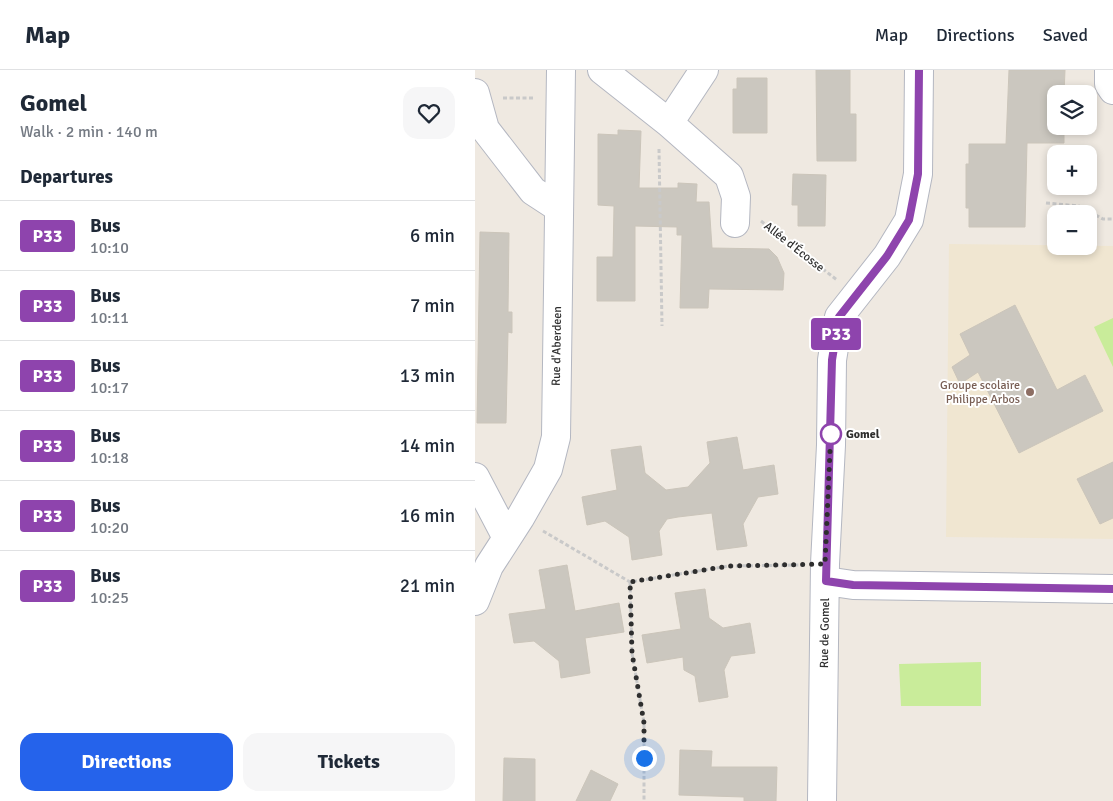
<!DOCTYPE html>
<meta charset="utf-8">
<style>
:root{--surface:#fff;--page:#f6f6f7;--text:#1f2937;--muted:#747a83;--line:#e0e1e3;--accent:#2563eb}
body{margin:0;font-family:Signika,sans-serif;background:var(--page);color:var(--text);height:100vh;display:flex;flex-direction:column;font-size:19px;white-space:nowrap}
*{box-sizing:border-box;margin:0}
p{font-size:16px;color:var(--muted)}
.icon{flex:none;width:28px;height:28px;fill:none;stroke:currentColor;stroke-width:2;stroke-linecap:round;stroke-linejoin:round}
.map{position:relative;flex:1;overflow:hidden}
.details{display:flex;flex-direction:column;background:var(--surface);width:475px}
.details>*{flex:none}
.badge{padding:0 10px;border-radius:4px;font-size:18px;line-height:32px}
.tools{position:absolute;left:572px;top:15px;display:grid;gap:10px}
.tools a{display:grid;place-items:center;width:50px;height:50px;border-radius:10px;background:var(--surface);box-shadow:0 2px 8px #0003;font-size:25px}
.you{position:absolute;width:25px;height:25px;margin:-12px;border:4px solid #fff;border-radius:50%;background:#1a73e8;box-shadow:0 0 0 8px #1a73e833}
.map>.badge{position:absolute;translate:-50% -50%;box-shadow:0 0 0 2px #fff}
h2{padding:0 20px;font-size:19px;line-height:45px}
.round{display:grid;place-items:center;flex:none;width:52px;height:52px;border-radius:15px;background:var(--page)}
.overview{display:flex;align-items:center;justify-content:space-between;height:85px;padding:0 20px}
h1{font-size:24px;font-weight:700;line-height:38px}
.cta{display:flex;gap:10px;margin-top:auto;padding:10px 20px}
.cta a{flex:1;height:58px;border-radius:15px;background:var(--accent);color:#fff;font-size:20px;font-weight:700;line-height:58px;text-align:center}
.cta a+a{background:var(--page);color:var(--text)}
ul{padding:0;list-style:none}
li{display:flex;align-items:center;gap:15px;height:70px;padding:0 20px;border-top:1px solid var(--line)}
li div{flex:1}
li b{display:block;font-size:19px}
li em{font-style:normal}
li .badge{min-width:55px;font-weight:700;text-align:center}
header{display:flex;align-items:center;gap:30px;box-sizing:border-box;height:70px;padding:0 25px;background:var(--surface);border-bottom:1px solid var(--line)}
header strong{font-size:24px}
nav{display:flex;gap:28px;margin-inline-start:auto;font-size:18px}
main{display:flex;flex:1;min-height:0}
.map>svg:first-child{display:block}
.education{fill:#f0e6d1}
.pitch{fill:#c9ec9a}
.building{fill:#cbc7bf;stroke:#cbc5ba}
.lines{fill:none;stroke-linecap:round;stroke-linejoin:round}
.minor-casing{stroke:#b4b7c1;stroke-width:30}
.path{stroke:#c9c9c9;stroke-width:3;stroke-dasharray:4 2.5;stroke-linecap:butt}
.minor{stroke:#fff;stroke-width:28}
.line-casing{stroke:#fff;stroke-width:11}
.line{stroke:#8e44ad;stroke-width:8}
.walk{stroke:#2e2e2e;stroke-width:5;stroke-dasharray:0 9}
.education-dot{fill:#8d6e63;stroke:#fff;stroke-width:2}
.stop-dot{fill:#fff;stroke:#8e44ad;stroke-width:2.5}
.labels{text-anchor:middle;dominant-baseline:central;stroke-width:4;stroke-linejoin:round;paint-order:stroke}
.street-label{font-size:12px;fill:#2e2e2e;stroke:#fff}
.education-label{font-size:12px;fill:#785e54;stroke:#fff;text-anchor:end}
.stop-label{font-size:12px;font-weight:bold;fill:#2e2e2e;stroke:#fff;text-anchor:start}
</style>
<header>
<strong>Map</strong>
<nav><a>Map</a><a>Directions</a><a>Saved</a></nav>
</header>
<main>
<section class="details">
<div class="overview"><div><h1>Gomel</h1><p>Walk · 2 min · 140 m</p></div><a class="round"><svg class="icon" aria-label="heart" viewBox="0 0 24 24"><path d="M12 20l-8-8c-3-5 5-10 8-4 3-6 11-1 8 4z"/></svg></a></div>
<h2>Departures</h2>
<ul>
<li><span class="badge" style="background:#8e44ad;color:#fff">P33</span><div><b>Bus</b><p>10:10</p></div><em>6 min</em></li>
<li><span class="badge" style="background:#8e44ad;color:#fff">P33</span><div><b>Bus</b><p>10:11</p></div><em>7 min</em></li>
<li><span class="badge" style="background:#8e44ad;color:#fff">P33</span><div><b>Bus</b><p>10:17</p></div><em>13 min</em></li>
<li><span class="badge" style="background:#8e44ad;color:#fff">P33</span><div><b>Bus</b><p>10:18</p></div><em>14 min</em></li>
<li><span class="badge" style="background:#8e44ad;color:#fff">P33</span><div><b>Bus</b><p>10:20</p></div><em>16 min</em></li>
<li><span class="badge" style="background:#8e44ad;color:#fff">P33</span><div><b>Bus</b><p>10:25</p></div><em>21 min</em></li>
</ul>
<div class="cta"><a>Directions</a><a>Tickets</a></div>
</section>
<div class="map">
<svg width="638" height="731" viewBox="0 0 638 731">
<rect width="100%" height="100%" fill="#efe9e1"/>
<path class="education" d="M474 174 638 176V469L471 467Z"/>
<path class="pitch" d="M638 248V297L619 257Z
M506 592V636H426L424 594Z"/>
<path class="building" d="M341 0H375V44H381V91H342Z
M534 0H590L589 24H581V56H589V73H552L550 157H494V138H491V94H494V74H531Z
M262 8H292V63H258V19H262Z
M143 60 166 61 164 118H203V113L222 114 221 132H234L237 178 294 179 302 187 309 203 308 220 234 219 233 238H205L207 165H202V157L160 156V231H122V187H138L139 136 123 135V64L143 65Z
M318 104 351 105 350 156H323V135H317Z
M5 162 34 163 33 242H37V263L33 262 31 353H2Z
M540 235 582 320 610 305 628 341 544 383 503 302 485 314 477 297 495 285 485 264Z
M262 367 268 400 299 395 303 424 283 427 268 454 272 476 242 480 237 443 203 447 192 449 184 461 187 485 157 490 154 467 130 451 112 455 107 427 142 420 136 380 166 376 170 403 191 420 213 417 235 393 232 372Z
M638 392V448L625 454 602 409Z
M92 495 100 541 144 533 149 562 110 568 115 603 86 608 84 591 59 571 39 573 34 544 71 539 64 500Z
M230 519 234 548 248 558 275 553 280 583 256 586 249 600 253 627 224 632 220 606 209 600 208 587 172 593 167 565 206 559 200 523Z
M205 680 237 681 236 697H302L301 731H269V727L204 725Z
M29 688 60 689V731H28Z
M116 700 143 714 135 731H101Z"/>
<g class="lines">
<defs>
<path id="minor" d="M127 0 194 53 254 106 261 127 260 153
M634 0V14L638 20
M0 23 10 59 58 121 84 138
M194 53 229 0
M0 407 32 468
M351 511 378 515 638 519
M0 531 14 496 45 448 73 399 81 367 86 0
M347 731 350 494 356 375 357 290 364 247 412 186 434 150 443 104 444 0"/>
</defs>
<use href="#minor" class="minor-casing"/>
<path class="path" d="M28 28H60
M184 79 187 256
M571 133 604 136 628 149H638
M286 151 362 210
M68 461 155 512 254 496 324 495
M155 512 157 583 169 653V731"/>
<use href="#minor" class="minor"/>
</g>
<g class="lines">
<defs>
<path id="line" d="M444 0 443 104 434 150 412 186 364 247 357 290 351 511 378 515 638 519"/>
</defs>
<use href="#line" class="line-casing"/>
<use href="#line" class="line"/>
<path class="walk" d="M169 688V653L157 583 155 512 254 496 350 494 356 358V364"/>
</g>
<circle class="education-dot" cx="555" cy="322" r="5"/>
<circle class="stop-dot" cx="356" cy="364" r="10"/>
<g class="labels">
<g class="street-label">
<text transform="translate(319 177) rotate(38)">Allée d'Écosse</text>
<text transform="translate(82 276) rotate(-89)">Rue d'Aberdeen</text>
<text transform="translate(350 563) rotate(-89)">Rue de Gomel</text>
</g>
<g class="education-label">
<text x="545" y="315">Groupe scolaire<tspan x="545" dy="14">Philippe Arbos</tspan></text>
</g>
<g class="stop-label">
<text x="371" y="364">Gomel</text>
</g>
</g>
</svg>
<div class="tools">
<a><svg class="icon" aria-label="layers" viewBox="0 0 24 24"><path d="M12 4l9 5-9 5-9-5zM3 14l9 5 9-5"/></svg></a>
<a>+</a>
<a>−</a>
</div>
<div class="you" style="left:169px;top:688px"></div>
<b class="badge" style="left:361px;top:264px;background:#8e44ad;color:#fff">P33</b>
</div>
</main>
